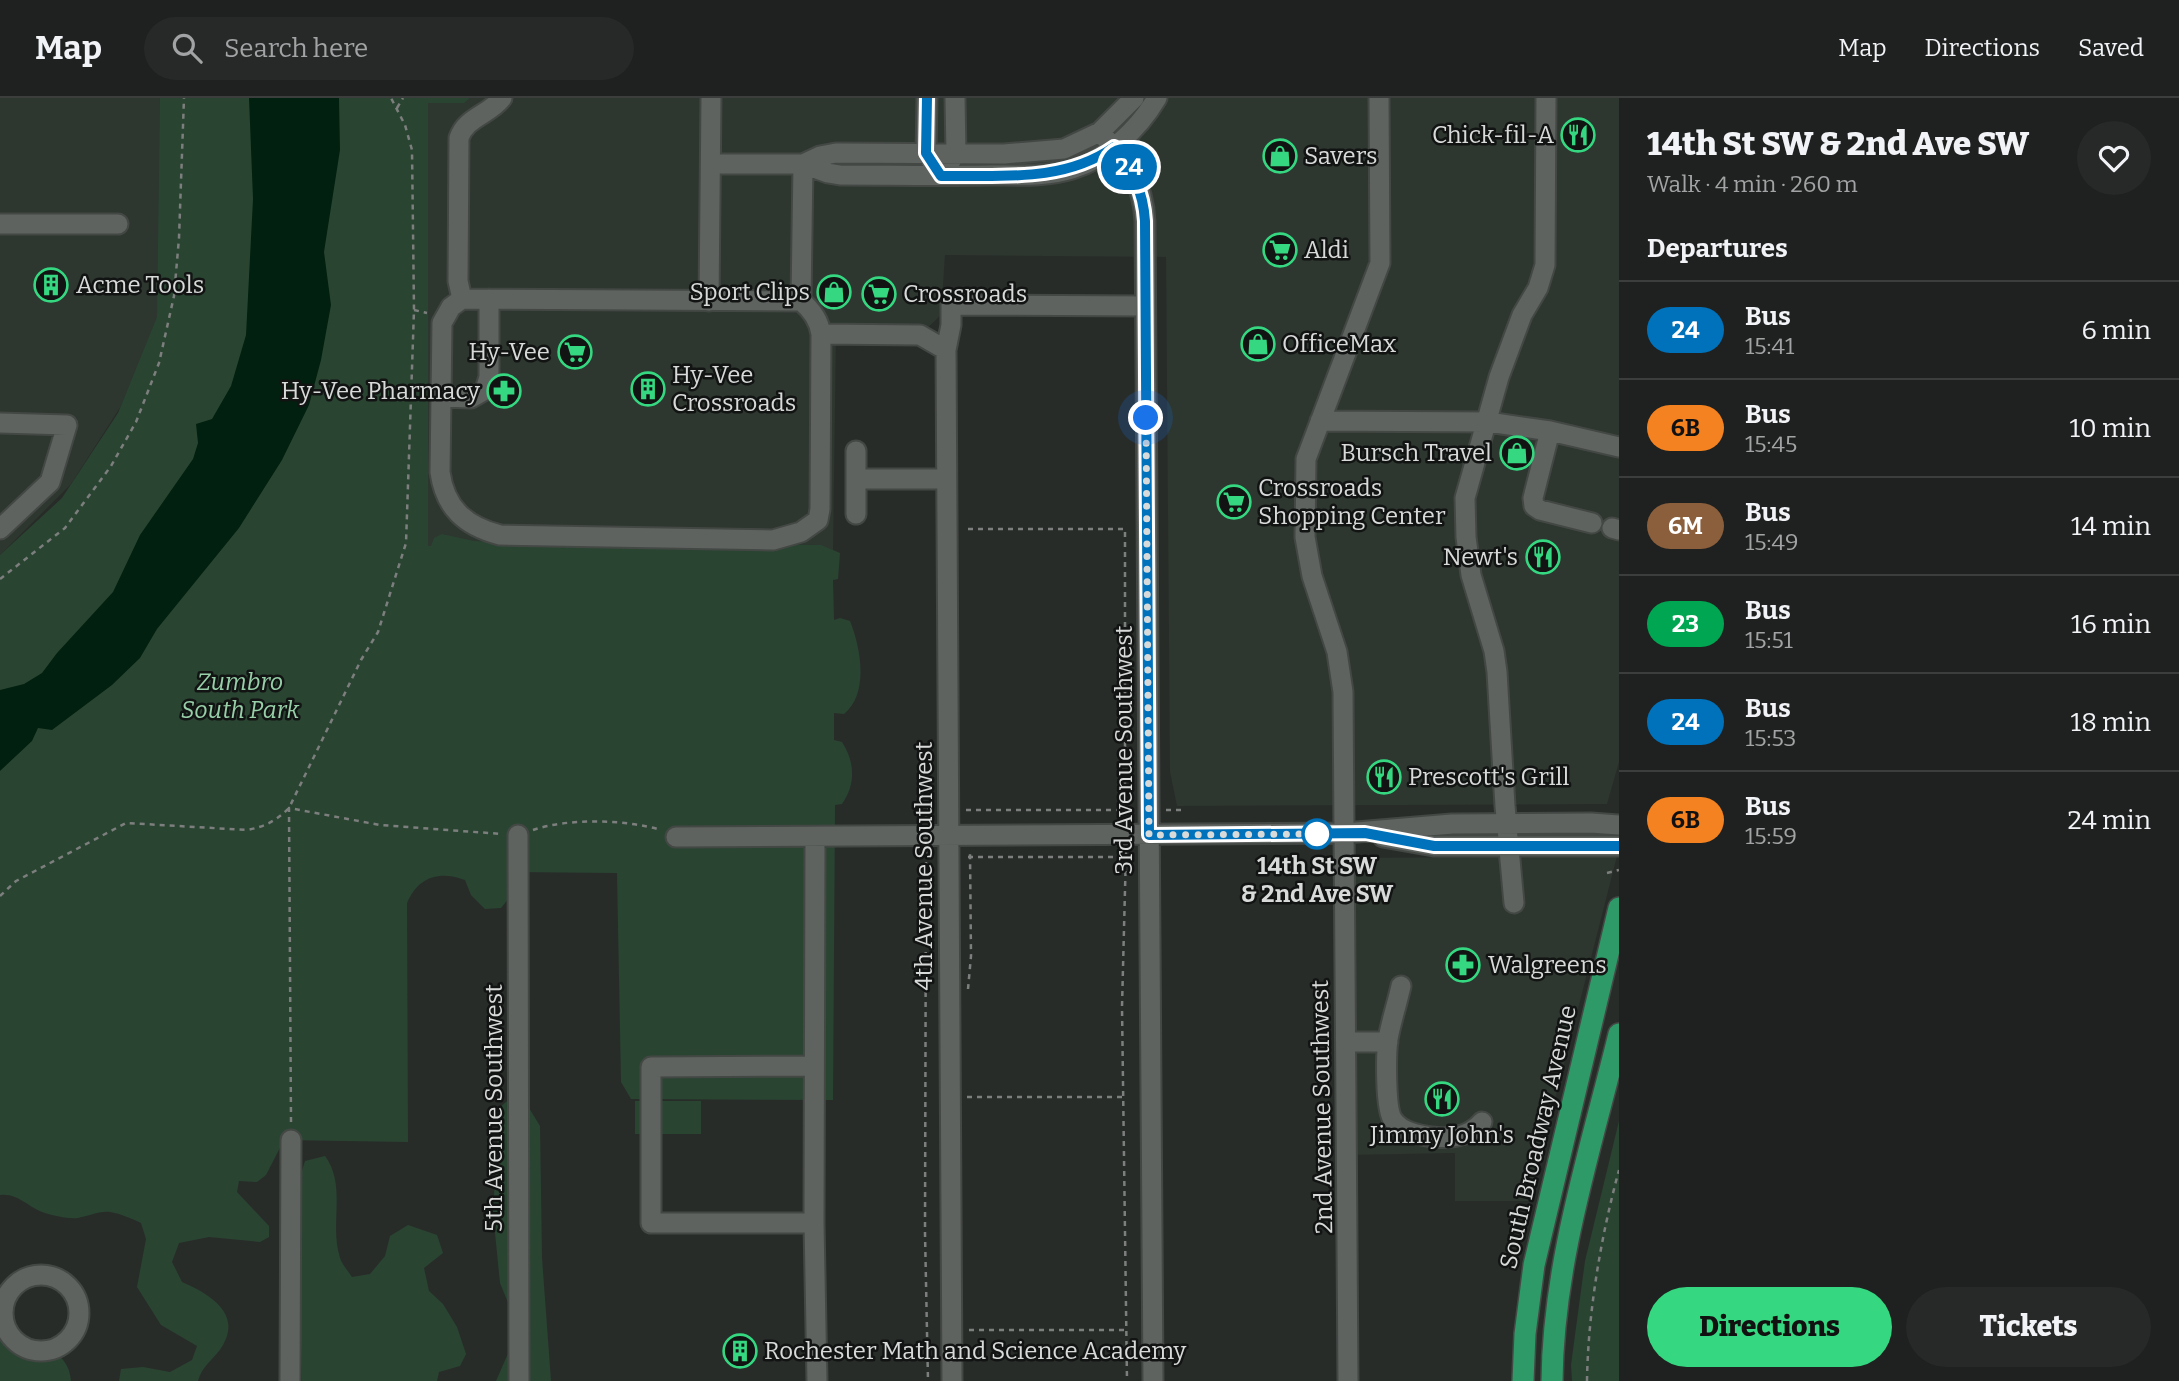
<!DOCTYPE html>
<meta charset="utf-8">
<style>
:root{--surface:#1e211f;--page:#262928;--text:#f1f3f6;--muted:#a1a3a4;--line:#3c3e3d;--accent:#35d881}
body{margin:0;font-family:Bitter,serif;background:var(--page);color:var(--text);height:100vh;display:flex;flex-direction:column;font-size:26px;white-space:nowrap}
*{box-sizing:border-box;margin:0}
p{font-size:23px;color:var(--muted)}
.icon{flex:none;width:38px;height:38px;fill:none;stroke:currentColor;stroke-width:2;stroke-linecap:round;stroke-linejoin:round}
.map{position:relative;flex:1;overflow:hidden}
.panel{display:flex;flex-direction:column;background:var(--surface);width:560px}
.panel>*{flex:none}
.badge{padding:0 14px;border-radius:23px;font-size:24px;line-height:46px}
.you{position:absolute;width:35px;height:35px;margin:-18px;border:5px solid #fff;border-radius:50%;background:#1a73e8;box-shadow:0 0 0 10px #1a73e833}
.map>.badge{position:absolute;translate:-50% -50%;box-shadow:0 0 0 4px #fff}
h2{padding:0 28px;font-size:26px;line-height:63px}
.round{display:grid;place-items:center;flex:none;width:74px;height:74px;border-radius:37px;background:var(--page)}
.summary{display:flex;align-items:center;justify-content:space-between;height:119px;padding:0 28px}
h1{font-size:33px;font-weight:800;line-height:52px}
.primary-button{display:flex;gap:14px;margin-top:auto;padding:14px 28px}
.primary-button a{flex:1;height:80px;border-radius:42px;background:var(--accent);color:#111;font-size:28px;font-weight:800;line-height:80px;text-align:center}
.primary-button a+a{background:var(--page);color:var(--text)}
ul{padding:0;list-style:none}
li{display:flex;align-items:center;gap:21px;height:98px;padding:0 28px;border-top:2px solid var(--line)}
li div{flex:1}
li b{display:block;font-size:26px}
li em{font-style:normal}
li .badge{min-width:77px;font-weight:700;text-align:center}
header{display:flex;align-items:center;gap:42px;box-sizing:border-box;height:98px;padding:0 35px;background:var(--surface);border-bottom:2px solid var(--line)}
header strong{font-size:33px}
nav{display:flex;gap:38px;margin-inline-start:auto;font-size:24px}
.search{width:490px;height:63px;background:var(--page);display:flex;align-items:center;gap:18px;box-sizing:border-box;padding:0 24px;border-radius:38px;color:var(--muted);font-size:26px}
main{display:flex;flex:1;min-height:0}
.map>svg:first-child{display:block}
.built{fill:#2d362f}
.green{fill:#2a4432}
.water{fill:#02200f}
.lines{fill:none;stroke-linecap:round;stroke-linejoin:round}
.minor-casing{stroke:#444845;stroke-width:23}
.major-casing{stroke:#444845;stroke-width:24}
.path{stroke:#7c7f7d;stroke-width:2.5;stroke-dasharray:5 5;stroke-linecap:butt}
.minor{stroke:#5f6360;stroke-width:19}
.major{stroke:#2d9a67;stroke-width:21}
.line-casing{stroke:#fff;stroke-width:16}
.line{stroke:#0072bc;stroke-width:10}
.walk{stroke:#d7dad8;stroke-width:7;stroke-dasharray:0 12.6}
.stop-dot{fill:#fff;stroke:#0072bc;stroke-width:3.5}
.labels{text-anchor:middle;dominant-baseline:central;stroke-width:5;stroke-linejoin:round;paint-order:stroke}
.poi-label{font-size:24px;fill:#d7dad8;stroke:#121413;text-anchor:start}
.park-label{font-size:24px;font-style:italic;fill:#96cfa8;stroke:#121413}
.street-label{font-size:24px;fill:#d7dad8;stroke:#121413}
.stop-label{font-size:24px;font-weight:bold;fill:#d7dad8;stroke:#121413}
</style>
<header>
<strong>Map</strong>
<div class="search"><svg class="icon" aria-label="search" viewBox="0 0 24 24"><circle cx="10" cy="10" r="6"/><path d="M15 15l6 6"/></svg>Search here</div>
<nav><a>Map</a><a>Directions</a><a>Saved</a></nav>
</header>
<main>
<div class="map">
<svg width="1619" height="1283" viewBox="0 0 1619 1283">
<rect width="100%" height="100%" fill="#282c29"/>
<path class="built" d="M0 0H161L158 219 121 308 71 386 0 457Z
M470 0H1619V664L1607 706 1177 708 1170 674 1166 159 945 157 941 217 920 237H836L833 453 428 449V5H463Z
M1617 758 1529 1103H1455V1055L1348 1057 1345 760Z"/>
<path class="green" d="M160 0H470L464 5H428V448H431L434 440 442 436 474 443 514 445 821 447 840 455 838 481 833 482 834 522 840 520 850 523C861 550 869 596 844 616L834 615V642L842 644C855 664 856 686 842 706L835 707 833 1002 631 1001 621 984 617 775 513 774V795L501 810 485 811 471 797 465 782C439 772 418 779 407 805L408 1044 284 1042 266 1077 257 1084 239 1083 237 1094 269 1128V1139L260 1144 209 1139 179 1145 172 1164 182 1184C207 1195 242 1214 223 1247 215 1261 202 1267 198 1283H119L121 1271 143 1269 170 1274 192 1262 197 1248 161 1227 137 1189 146 1141 141 1125C131 1120 121 1116 110 1114 98 1113 89 1118 78 1120 68 1121 55 1118 45 1115 28 1110 19 1095 0 1097V457L62 400 118 315 157 219Z
M512 999 529 1010 540 1028 542 1160 551 1283H496L514 1242 511 1212 500 1185 493 1115 499 1010Z
M635 1003H701V1036H635Z
M1619 1023V1283H1572L1571 1267 1585 1163Z
M325 1058C347 1088 329 1126 340 1160 342 1166 348 1173 352 1179L370 1176 385 1158 390 1138 408 1127 437 1137 443 1155 424 1170 429 1193 443 1206 457 1229 466 1256 460 1268 439 1274 437 1283H302L299 1166 301 1076 305 1063Z
M0 1242C28 1241 69 1248 71 1283H0Z"/>
<path class="water" d="M249 0H339L340 52 324 154 331 207 321 262 309 307 282 362 239 430 157 531 140 560 112 587 52 632 38 630 32 643 0 673V592L24 586 42 575 57 555 113 494 140 437 193 361 198 345 196 326 212 321 231 288 246 237 253 101Z"/>
<g class="lines">
<defs>
<path id="minor" d="M927 0 926 55 933 65
M1100 34C1126 63 1143 82 1145 123L1153 1283
M950 64 956 55 955 0
M711 66H803L828 75 840 77C890 77 941 78 991 77 1018 77 1046 79 1072 71 1108 60 1138 32 1157 0
M803 66 820 58 836 55 1004 56 1064 51 1100 34 1134 0
M0 126H118
M462 201 801 203C812 212 819 222 821 236L820 411 818 422 801 434 773 442 500 437C465 428 445 410 440 374L442 225 451 209Z
M462 201 458 183 459 40C466 19 489 17 502 0
M709 203 711 0
M801 203 803 66
M821 236 920 237 946 252
M441 299 471 300 485 292 489 279V201
M1320 323 1488 324 1550 333 1619 349
M0 325 67 327 50 384 0 431
M1550 333 1533 400 1534 408 1540 412 1592 425
M856 353V416
M856 381H946
M1612 430 1619 432
M518 737 519 1283
M676 739 1345 735 1452 726 1591 725 1619 727
M1383 739 1434 748H1619
M815 740 814 1125 817 1283
M1514 805 1505 708 1497 574 1494 553 1471 477 1466 439 1465 400 1499 279 1522 217 1538 190 1545 167 1546 0
M1401 888C1397 906 1391 924 1388 941 1386 956 1385 1011 1393 1022 1401 1034 1419 1037 1432 1039 1451 1041 1469 1039 1482 1024
M1346 944H1388
M814 968 651 969V1125H814
M3 1215a38 38 0 1 1 76 0a38 38 0 1 1-76 0Z
M290 1283 291 1042
M952 1283 946 252 951 227V207L1145 208
M1348 1283 1343 594 1337 554 1312 478 1305 439 1306 361 1380 165 1379 0"/>
<path id="major" d="M1523 1283 1525 1236 1534 1167 1619 810
M1552 1283C1553 1165 1591 1050 1619 936"/>
</defs>
<use href="#minor" class="minor-casing"/>
<use href="#major" class="major-casing"/>
<path class="path" d="M397 10 403 0
M414 212 427 215
M968 431H1125V718
M0 481 65 430 111 368 136 324 159 265 174 198 179 140 184 0
M966 712H1131
M1166 712H1182
M926 720V711H932
M533 732C569 720 624 721 661 732
M1126 753 1122 909 1127 1283
M926 754 925 1135 928 1283
M968 759H1126
M1607 775 1619 772
M0 798 16 783 126 725 247 732C264 729 276 723 289 710L361 562 378 534 406 445 414 212 412 52 405 27 391 0
M968 891 971 858 970 754
M967 999H1123
M291 1024 289 710 380 727 502 736
M969 1232H1126
M1587 1283C1588 1214 1601 1138 1619 1072"/>
<use href="#minor" class="minor"/>
<use href="#major" class="major"/>
</g>
<g class="lines">
<defs>
<path id="line" d="M927 0 926 55 941 78C999 77 1063 85 1114 49 1133 73 1143 93 1145 123L1149 737 1365 735 1434 748H1619"/>
</defs>
<use href="#line" class="line-casing"/>
<use href="#line" class="line"/>
<path class="walk" d="M1146 320 1149 737 1317 736"/>
</g>
<defs>
<symbol id="restaurant-ring" viewBox="-11 -11 22 22"><circle r="9.5" fill="#121413" stroke="#35d881" stroke-width="1.5"/><path d="M-5-6h1v4h1v-4h1v4h1v-4h1v5L-1.5 .5V6h-2V.5L-5-1ZM5-6V6H3V1.5H1.5Q1.5-4 5-6Z" fill="#35d881"/></symbol>
<symbol id="shop-ring" viewBox="-11 -11 22 22"><circle r="9.5" fill="#121413" stroke="#35d881" stroke-width="1.5"/><path d="M-5-2.5h2.3a2.7 3.5 0 0 1 5.4 0H5L5.5 6h-11ZM-1.5-2.5h3a1.5 2.3 0 0 0-3 0Z" fill="#35d881"/></symbol>
<symbol id="supermarket-ring" viewBox="-11 -11 22 22"><circle r="9.5" fill="#121413" stroke="#35d881" stroke-width="1.5"/><path d="M-6-5.5h2.5l.6 2H6L4.5 2H-2.5L-4.4-4H-6ZM-1.5 3.2a1.3 1.3 0 1 0 .1 0ZM3 3.2a1.3 1.3 0 1 0 .1 0Z" fill="#35d881"/></symbol>
<symbol id="building-ring" viewBox="-11 -11 22 22"><circle r="9.5" fill="#121413" stroke="#35d881" stroke-width="1.5"/><path d="M-4-6H4V6H1V3H-1V6H-4ZM-2.5-4.3h1.7v1.8h-1.7ZM.8-4.3h1.7v1.8H.8ZM-2.5-1h1.7V.8h-1.7ZM.8-1h1.7V.8H.8Z" fill="#35d881"/></symbol>
<symbol id="pharmacy-ring" viewBox="-11 -11 22 22"><circle r="9.5" fill="#121413" stroke="#35d881" stroke-width="1.5"/><path d="M-2-6h4v4h4v4h-4v4h-4v-4h-4v-4h4Z" fill="#35d881"/></symbol>
</defs>
<g fill-rule="evenodd">
<use href="#restaurant-ring" x="1559" y="18" width="38" height="38"/>
<use href="#shop-ring" x="1261" y="39" width="38" height="38"/>
<use href="#supermarket-ring" x="1261" y="133" width="38" height="38"/>
<use href="#building-ring" x="32" y="168" width="38" height="38"/>
<use href="#shop-ring" x="815" y="175" width="38" height="38"/>
<use href="#supermarket-ring" x="860" y="177" width="38" height="38"/>
<use href="#shop-ring" x="1239" y="227" width="38" height="38"/>
<use href="#supermarket-ring" x="556" y="235" width="38" height="38"/>
<use href="#building-ring" x="629" y="272" width="38" height="38"/>
<use href="#pharmacy-ring" x="485" y="274" width="38" height="38"/>
<use href="#shop-ring" x="1498" y="336" width="38" height="38"/>
<use href="#supermarket-ring" x="1215" y="385" width="38" height="38"/>
<use href="#restaurant-ring" x="1524" y="440" width="38" height="38"/>
<use href="#restaurant-ring" x="1365" y="660" width="38" height="38"/>
<use href="#pharmacy-ring" x="1444" y="848" width="38" height="38"/>
<use href="#restaurant-ring" x="1423" y="982" width="38" height="38"/>
<use href="#building-ring" x="721" y="1234" width="38" height="38"/>
</g>
<circle class="stop-dot" cx="1317" cy="736" r="14"/>
<g class="labels">
<g class="poi-label">
<text x="1554" y="37" text-anchor="end">Chick-fil-A</text>
<text x="1304" y="58">Savers</text>
<text x="1304" y="152">Aldi</text>
<text x="76" y="187">Acme Tools</text>
<text x="810" y="194" text-anchor="end">Sport Clips</text>
<text x="903" y="196">Crossroads</text>
<text x="1282" y="246">OfficeMax</text>
<text x="550" y="254" text-anchor="end">Hy-Vee</text>
<text x="672" y="277">Hy-Vee<tspan x="672" dy="28">Crossroads</tspan></text>
<text x="480" y="293" text-anchor="end">Hy-Vee Pharmacy</text>
<text x="1492" y="355" text-anchor="end">Bursch Travel</text>
<text x="1258" y="390">Crossroads<tspan x="1258" dy="28">Shopping Center</tspan></text>
<text x="1518" y="459" text-anchor="end">Newt's</text>
<text x="1408" y="679">Prescott's Grill</text>
<text x="1488" y="867">Walgreens</text>
<text x="1442" y="1037" text-anchor="middle">Jimmy John's</text>
<text x="764" y="1253">Rochester Math and Science Academy</text>
</g>
<g class="park-label">
<text x="240" y="584">Zumbro<tspan x="240" dy="28">South Park</tspan></text>
</g>
<g class="street-label">
<text transform="translate(1124 652) rotate(-90)">3rd Avenue Southwest</text>
<text transform="translate(924 768) rotate(-90)">4th Avenue Southwest</text>
<text transform="translate(1322 1009) rotate(-91)">2nd Avenue Southwest</text>
<text transform="translate(494 1010) rotate(-90)">5th Avenue Southwest</text>
<text transform="translate(1538 1039) rotate(-77)">South Broadway Avenue</text>
</g>
<g class="stop-label">
<text x="1317" y="768">14th St SW<tspan x="1317" dy="28">&amp; 2nd Ave SW</tspan></text>
</g>
</g>
</svg>
<div class="you" style="left:1146px;top:320px"></div>
<b class="badge" style="left:1129px;top:69px;background:#0072bc;color:#fff">24</b>
</div>
<section class="panel">
<div class="summary"><div><h1>14th St SW &amp; 2nd Ave SW</h1><p>Walk · 4 min · 260 m</p></div><a class="round"><svg class="icon" aria-label="heart" viewBox="0 0 24 24"><path d="M12 20l-8-8c-3-5 5-10 8-4 3-6 11-1 8 4z"/></svg></a></div>
<h2>Departures</h2>
<ul>
<li><span class="badge" style="background:#0072bc;color:#fff">24</span><div><b>Bus</b><p>15:41</p></div><em>6 min</em></li>
<li><span class="badge" style="background:#f58220;color:#111">6B</span><div><b>Bus</b><p>15:45</p></div><em>10 min</em></li>
<li><span class="badge" style="background:#8b5e3c;color:#fff">6M</span><div><b>Bus</b><p>15:49</p></div><em>14 min</em></li>
<li><span class="badge" style="background:#00a651;color:#fff">23</span><div><b>Bus</b><p>15:51</p></div><em>16 min</em></li>
<li><span class="badge" style="background:#0072bc;color:#fff">24</span><div><b>Bus</b><p>15:53</p></div><em>18 min</em></li>
<li><span class="badge" style="background:#f58220;color:#111">6B</span><div><b>Bus</b><p>15:59</p></div><em>24 min</em></li>
</ul>
<div class="primary-button"><a>Directions</a><a>Tickets</a></div>
</section>
</main>
